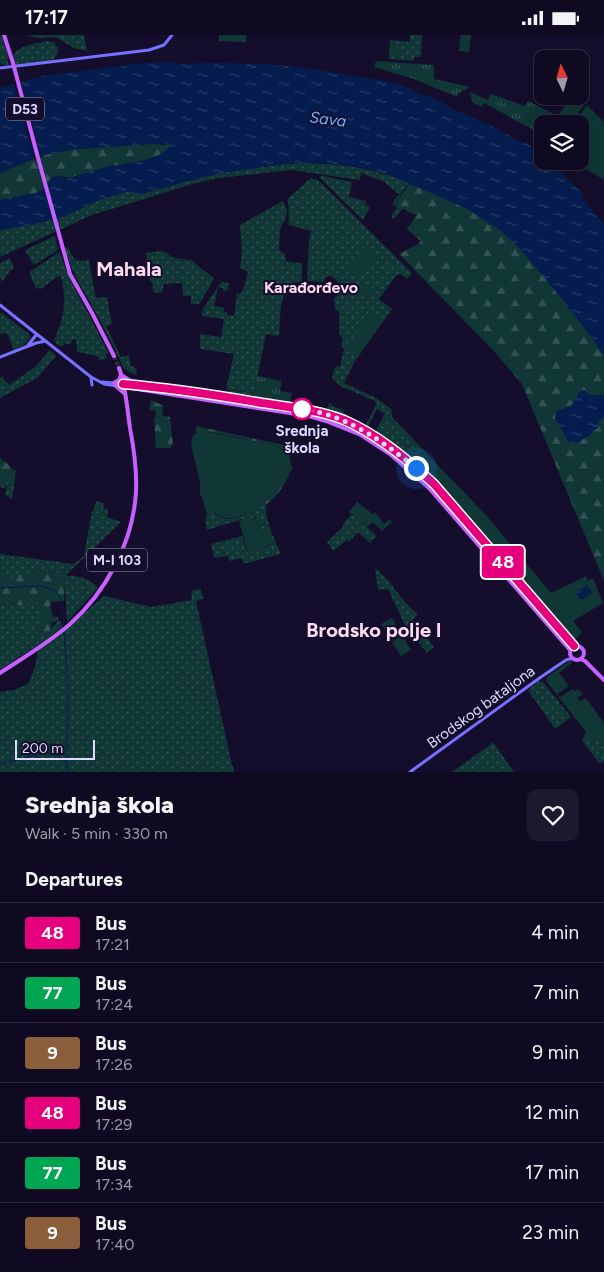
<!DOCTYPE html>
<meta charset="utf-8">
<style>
:root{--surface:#0f0a21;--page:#1d182e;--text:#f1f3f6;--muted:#9b9aa5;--line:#2f2b3f}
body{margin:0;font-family:Figtree,sans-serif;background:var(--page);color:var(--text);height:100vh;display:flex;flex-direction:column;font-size:19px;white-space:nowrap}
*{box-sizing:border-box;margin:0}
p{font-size:16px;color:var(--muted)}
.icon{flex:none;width:28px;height:28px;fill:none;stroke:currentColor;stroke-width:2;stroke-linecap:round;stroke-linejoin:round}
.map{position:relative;height:737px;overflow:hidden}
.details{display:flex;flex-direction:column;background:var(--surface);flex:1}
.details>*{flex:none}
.badge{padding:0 10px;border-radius:4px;font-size:18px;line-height:32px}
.needle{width:32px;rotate:355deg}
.tools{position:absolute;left:534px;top:15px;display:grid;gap:10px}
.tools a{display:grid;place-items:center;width:55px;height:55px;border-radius:10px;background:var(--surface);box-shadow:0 5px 20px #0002,0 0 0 1px var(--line);font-size:25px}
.scale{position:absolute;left:15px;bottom:12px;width:80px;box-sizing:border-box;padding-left:5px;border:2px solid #ded9ff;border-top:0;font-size:14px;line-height:18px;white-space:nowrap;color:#ded9ff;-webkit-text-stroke:4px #140e2c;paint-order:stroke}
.you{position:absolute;width:25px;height:25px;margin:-12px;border:4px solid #fff;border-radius:50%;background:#1a73e8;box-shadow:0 0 0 8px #1a73e833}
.map>.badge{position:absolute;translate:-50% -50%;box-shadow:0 0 0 2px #fff}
h2{padding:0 25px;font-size:19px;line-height:45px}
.round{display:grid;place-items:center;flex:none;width:52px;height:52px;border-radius:10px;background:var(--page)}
.overview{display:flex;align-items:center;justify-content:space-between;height:85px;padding:0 25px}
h1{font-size:24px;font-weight:800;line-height:38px}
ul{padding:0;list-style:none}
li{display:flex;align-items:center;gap:15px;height:60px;padding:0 25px;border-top:1px solid var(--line)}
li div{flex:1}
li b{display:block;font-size:19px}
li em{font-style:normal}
li .badge{min-width:55px;font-weight:700;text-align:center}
.status{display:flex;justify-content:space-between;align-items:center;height:35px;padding:0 25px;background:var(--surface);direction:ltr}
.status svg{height:14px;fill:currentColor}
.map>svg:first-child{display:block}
.grass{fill:url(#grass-dots)}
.forest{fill:url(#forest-firs)}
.park{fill:url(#park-tufts)}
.garden{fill:#103636}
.water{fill:url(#water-ripples)}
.pier{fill:#140e2c}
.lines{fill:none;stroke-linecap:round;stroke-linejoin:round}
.stream{stroke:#051d4e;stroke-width:1}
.primary-tunnel{stroke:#322c4c;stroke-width:4;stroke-dasharray:4 2;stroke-linecap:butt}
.secondary{stroke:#7870ff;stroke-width:3}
.primary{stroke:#c860ff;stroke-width:4}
.primary-bridge{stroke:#c860ff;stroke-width:4}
.line-casing{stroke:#fff;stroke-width:11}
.line{stroke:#e6007e;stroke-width:8}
.walk{stroke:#ded9ff;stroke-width:5;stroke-dasharray:0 9}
.stop-dot{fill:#fff;stroke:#e6007e;stroke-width:2.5}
.labels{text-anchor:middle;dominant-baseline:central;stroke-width:4;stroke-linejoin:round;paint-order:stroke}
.shield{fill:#140e2c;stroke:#a19cc0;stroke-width:1}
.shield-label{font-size:14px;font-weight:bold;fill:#ded9ff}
.stop-label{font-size:15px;font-weight:bold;fill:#ded9ff;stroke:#140e2c}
.street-label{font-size:15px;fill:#ded9ff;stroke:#140e2c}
.water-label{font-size:16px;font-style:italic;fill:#67b4ff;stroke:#140e2c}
.neighbourhood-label{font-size:16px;font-weight:bold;fill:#ffdbf1;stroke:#140e2c}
.district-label{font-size:20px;font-weight:bold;fill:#ffdbf1;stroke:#140e2c}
</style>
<div class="status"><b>17:17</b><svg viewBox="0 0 49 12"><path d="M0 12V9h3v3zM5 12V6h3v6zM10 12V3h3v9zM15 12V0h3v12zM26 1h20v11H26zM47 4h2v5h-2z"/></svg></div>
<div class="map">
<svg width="604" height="737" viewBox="0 0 604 737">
<defs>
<pattern id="grass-dots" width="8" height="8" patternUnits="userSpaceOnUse" patternTransform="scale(1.25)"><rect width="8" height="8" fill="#103636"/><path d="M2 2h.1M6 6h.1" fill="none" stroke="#325254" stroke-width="1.8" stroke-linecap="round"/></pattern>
<pattern id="forest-firs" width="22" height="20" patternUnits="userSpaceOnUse" patternTransform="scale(1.25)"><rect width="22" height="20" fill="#103636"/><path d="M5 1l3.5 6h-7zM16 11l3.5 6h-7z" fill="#325254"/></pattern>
<pattern id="park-tufts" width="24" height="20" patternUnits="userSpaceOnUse" patternTransform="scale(1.25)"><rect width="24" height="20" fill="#103636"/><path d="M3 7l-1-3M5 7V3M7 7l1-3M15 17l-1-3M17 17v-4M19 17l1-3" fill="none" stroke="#325254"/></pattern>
<pattern id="water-ripples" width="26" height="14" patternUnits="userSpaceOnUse" patternTransform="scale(1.25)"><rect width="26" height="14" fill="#051d4e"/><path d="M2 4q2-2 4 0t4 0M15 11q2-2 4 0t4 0" fill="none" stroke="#293d69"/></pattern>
</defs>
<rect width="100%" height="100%" fill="#140e2c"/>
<path class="grass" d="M0 0 2 2 9 23 7 24 9 30H4L0 28Z
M26 0H84L87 16 74 13 55 2 38 3Z
M410 0H422L421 22H414L413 26 389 24 390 5 410 7Z
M47 6 54 7 58 13 57 20 53 25 16 30 13 21C18 10 36 9 47 6Z
M305 128C345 129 372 133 410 148L404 154 396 168 403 173 394 184 391 181 397 172 392 169 399 159 383 146 361 138 360 145 291 135 219 143 196 148 92 180 0 222V195L25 191 63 182 99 165 129 156 142 159 184 147 221 138 283 129Z
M322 141 352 147 349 162 366 166 365 169 370 172 363 185 319 142Z
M311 143 318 145 412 238 407 244 400 239 396 241 379 264 392 274 355 326 344 348 378 364 392 375V382L429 421 426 425 406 409 401 419 374 399 385 379 377 374 366 395 364 394 377 367 340 351 332 343 335 332 340 331 344 314 341 310 343 303 339 299V277L335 273 334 263 338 261 339 248 332 241 326 242 323 247 307 246 309 204 311 196 289 190C288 181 290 173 287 164Z
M283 166 287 175 285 187H283L280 195 279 215 285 219 286 227 302 228V246C299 247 293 247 291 250 278 261 281 286 279 301L266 299 254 358 226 354 234 319 200 314V299L221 302 224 284 202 281 203 274 219 250 222 247 229 248 227 256H223V253L218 252 214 271 224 273 223 276 227 277V280L234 281 237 258 240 259 243 255 248 237 240 233 242 216 240 190Z
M55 201 58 215 34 230 25 215Z
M68 212C74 225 74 227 89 225L95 260 97 263 107 262 112 289 106 291 121 322 129 320 131 331 137 334 136 340 130 338 123 332C114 312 104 292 93 273 82 253 71 236 65 214Z
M160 216 165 217 173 223 192 225C198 233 207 236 214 244L199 269H191V261H183L182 248 164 249 162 257 154 258 152 247 150 246 146 218Z
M60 217C71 253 93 284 108 318L106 319 107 323 100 326 97 321 77 317 76 305 72 304 71 310 65 308 63 311C58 311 56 310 54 305 64 284 67 265 61 242L58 241 41 254 39 253 36 254 29 237Z
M10 223 14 233 10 236 2 247 0 242V228Z
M0 278H2L29 299 30 303 24 310 14 315 7 298 0 299Z
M50 315 56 321 37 343 0 363V343L2 342 9 350 35 332Z
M329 368 332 369 331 371 344 375 342 381 339 382 326 378Z
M3 445 7 446 10 451 14 452 12 464 5 460 7 450 4 453 0 452V447Z
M96 466 104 468 103 473 108 474 107 482 121 487 67 539V541C77 540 93 545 98 553L67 587 65 549 59 538C42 538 25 535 10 545L3 543V536L0 532V519L74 529 84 521 92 476H93Z
M263 468 267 469C262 479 276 508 281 519L243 529 242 523 229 526 228 521 214 523 211 509 242 501 249 521 274 508 261 499 258 493 264 489 256 482 249 485 243 484 207 495 205 484 207 480 213 477C229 492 249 479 263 468Z
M352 479 377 501 370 508 358 497 349 507 347 505 333 516 327 507 343 492V489Z
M375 533C392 546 401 567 418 579L412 585 434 612 427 618 406 592 388 554 378 555Z
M201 554 203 564 196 566 232 730 235 737H0V657L14 655 28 649 35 632 38 615 63 597 104 561 151 572 192 565 191 556Z
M6 567 22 570 24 568H39V590L37 596 46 600C51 596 53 591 58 586H61L62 592 50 602 0 635V569Z
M539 646 543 647 571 682 555 694 528 655Z
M586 697 593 705 597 703 604 712V726L600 729 582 706Z
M493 707 514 737H452L490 710Z"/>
<path class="forest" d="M151 109 170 110 171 113 159 120 142 126 106 132 69 143 59 141 51 143 42 155 36 158 0 165V138L28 125 51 118 81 113Z
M410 148C435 160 462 169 486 184 513 202 533 228 553 253 571 275 588 297 604 320V546L522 349 491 313 399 219 418 209 421 206 407 194 417 180 408 177 396 168Z
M151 365 164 371 162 376 163 381 170 382 173 409 170 413H156L154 383 156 382 155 375H149Z
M196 391 293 412 289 424 291 425 290 430 293 431C286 447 280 459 267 469L263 468 275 457 282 414 277 411 212 397 196 398Z
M0 423 8 429 12 434 16 435 14 452 10 451 7 446 0 447Z
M0 532 3 535V543L10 544 19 539 32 537 59 538 61 537 67 541 65 549 64 566 51 567C49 571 51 578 54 582H58V586L52 587 50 597 46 600 40 601 37 596 39 590V568H25L20 571C14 566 7 567 0 569Z"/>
<path class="park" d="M219 0H246V7L219 6Z
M461 0H471L469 17 459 16Z
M390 7 399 14V20L389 23Z
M376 26 434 30V44L470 52 459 58 457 62 414 44 374 32Z
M470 57 488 65 491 59 525 71 528 66 558 81 571 62 585 68 570 89H542V92L539 90 534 95 484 68 482 72 472 67Z
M257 341 282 346 280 356 292 358 290 367 232 358 228 356V355L254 358Z"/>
<path class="garden" d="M587 70 604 87V145L588 135 579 126 580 89H573Z
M368 215 377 221 371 229 356 240 354 241 346 236 362 218 365 220Z
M364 248 375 254 370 261 360 255Z
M370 275 384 284 359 320 349 314V312Z
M200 395 277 411C314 434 242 504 214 477L207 480 202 462 200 461V447L191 410 193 400Z
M406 409 426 425 429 421 486 480 551 558 586 541 588 546 593 543 603 568 573 586 582 597 574 606 434 447 401 419Z
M357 467 373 479 375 477 384 489 390 484 392 487 382 496 373 487 367 492 349 477Z
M260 481 264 489 258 493 262 499 269 496 274 507 249 522 239 486 243 484H254Z
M392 583 400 597 390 603 381 589Z
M402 600 411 615 401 621 392 607Z
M571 625 573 627 559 638 569 651 557 659 560 662 573 654 575 656 578 654 583 659 577 663 580 666 586 663 604 688V712L597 703 593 706 546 646 547 642Z"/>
<path class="water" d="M169 27 179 29C224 27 269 28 313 34 326 35 338 39 351 41 373 44 402 46 420 60H425L443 68 453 75 468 80 505 98 514 104 528 109 542 121V126H549L553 130 583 159 582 163 604 190V320L584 292 544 242 520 214 501 196 466 173 389 140 369 134 335 129 305 128 283 129 221 138 184 147 142 159 129 156 99 165 63 182 25 191 0 195V165L36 158 42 155 53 141 69 143 106 132 142 126 159 120 171 111 165 109H151L69 115 41 121 0 138V53L42 41 144 28Z
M585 355 589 360H604V382L599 386 598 393 593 396 590 400 577 408 571 406 569 408 555 383 556 376 572 370 580 356Z
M587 550 592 558 581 565 576 557Z"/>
<path class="pier" d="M20 44 41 123 35 125 13 47Z"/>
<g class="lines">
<path class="stream" d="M0 553 41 551 56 556 62 568 64 591
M64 597 68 647 67 737
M0 729 51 717 57 719 67 728"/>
<path class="primary-tunnel" d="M114 321 119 333"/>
<path class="secondary" d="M0 33 149 15 164 10 172 0
M0 270 91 342 104 349 124 352
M28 310 37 299
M0 322 36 308 46 306
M91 343 92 350
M102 347 123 349
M410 737 541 642 566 625 573 623"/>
<path class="primary" d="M4 0 13 28
M37 119 70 239 92 278 114 321
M121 340 134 348
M114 348 119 345 121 340
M123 349C171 353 219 360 266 368 292 373 319 375 344 385 377 399 407 424 433 449L574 611
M116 351 124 358
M124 352 309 381 326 386 361 400 390 419 429 453 570 615
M570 618a7 7 0 1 1 14 0a7 7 0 1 1-14 0Z
M580 624 585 626 604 645
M0 638C23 623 48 608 69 590 106 557 133 508 136 457 137 436 134 414 130 393 127 373 126 352 119 333"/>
<path class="primary-bridge" d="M13 28 37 119"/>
</g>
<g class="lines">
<defs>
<path id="line" d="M123 349C170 353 216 360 262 368 290 372 318 375 344 385 377 399 407 424 434 449L574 611"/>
</defs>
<use href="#line" class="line-casing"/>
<use href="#line" class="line"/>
<path class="walk" d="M302 374C347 380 382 406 416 433"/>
</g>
<circle class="stop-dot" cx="302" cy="374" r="10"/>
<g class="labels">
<g class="shield">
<rect x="6" y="62.5" width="38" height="23" rx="4"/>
<rect x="87" y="513.5" width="60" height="23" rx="4"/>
</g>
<g class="shield-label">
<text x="25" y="74">D53</text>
<text x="117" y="525">M-I 103</text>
</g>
<g class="stop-label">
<text x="302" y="396">Srednja<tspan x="302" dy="17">škola</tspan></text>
</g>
<g class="street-label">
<text transform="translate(481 672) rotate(-36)">Brodskog bataljona</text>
</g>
<g class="water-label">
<text transform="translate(328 84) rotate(7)">Sava</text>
</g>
<g class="neighbourhood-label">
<text x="311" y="252">Karađorđevo</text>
</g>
<g class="district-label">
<text x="129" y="234">Mahala</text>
<text x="374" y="595">Brodsko polje I</text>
</g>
</g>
</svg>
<div class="tools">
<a><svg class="needle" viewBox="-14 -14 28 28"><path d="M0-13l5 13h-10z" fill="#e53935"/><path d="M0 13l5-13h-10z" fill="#9b9aa5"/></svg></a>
<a><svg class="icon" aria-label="layers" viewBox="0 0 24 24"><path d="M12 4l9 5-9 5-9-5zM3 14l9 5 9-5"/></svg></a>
</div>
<div class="scale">200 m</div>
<div class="you" style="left:416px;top:433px"></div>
<b class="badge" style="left:503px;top:527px;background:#e6007e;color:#fff">48</b>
</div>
<section class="details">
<div class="overview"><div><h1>Srednja škola</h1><p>Walk · 5 min · 330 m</p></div><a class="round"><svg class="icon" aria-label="heart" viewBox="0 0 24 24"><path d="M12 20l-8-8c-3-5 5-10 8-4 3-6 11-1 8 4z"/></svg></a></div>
<h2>Departures</h2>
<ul>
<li><span class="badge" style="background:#e6007e;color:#fff">48</span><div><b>Bus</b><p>17:21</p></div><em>4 min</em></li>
<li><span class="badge" style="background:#00a651;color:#fff">77</span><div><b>Bus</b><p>17:24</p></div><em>7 min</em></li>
<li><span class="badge" style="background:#8b5e3c;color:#fff">9</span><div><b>Bus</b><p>17:26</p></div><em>9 min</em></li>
<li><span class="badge" style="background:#e6007e;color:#fff">48</span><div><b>Bus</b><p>17:29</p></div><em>12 min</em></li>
<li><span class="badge" style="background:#00a651;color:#fff">77</span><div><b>Bus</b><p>17:34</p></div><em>17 min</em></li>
<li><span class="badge" style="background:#8b5e3c;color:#fff">9</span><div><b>Bus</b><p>17:40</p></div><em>23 min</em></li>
</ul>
</section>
